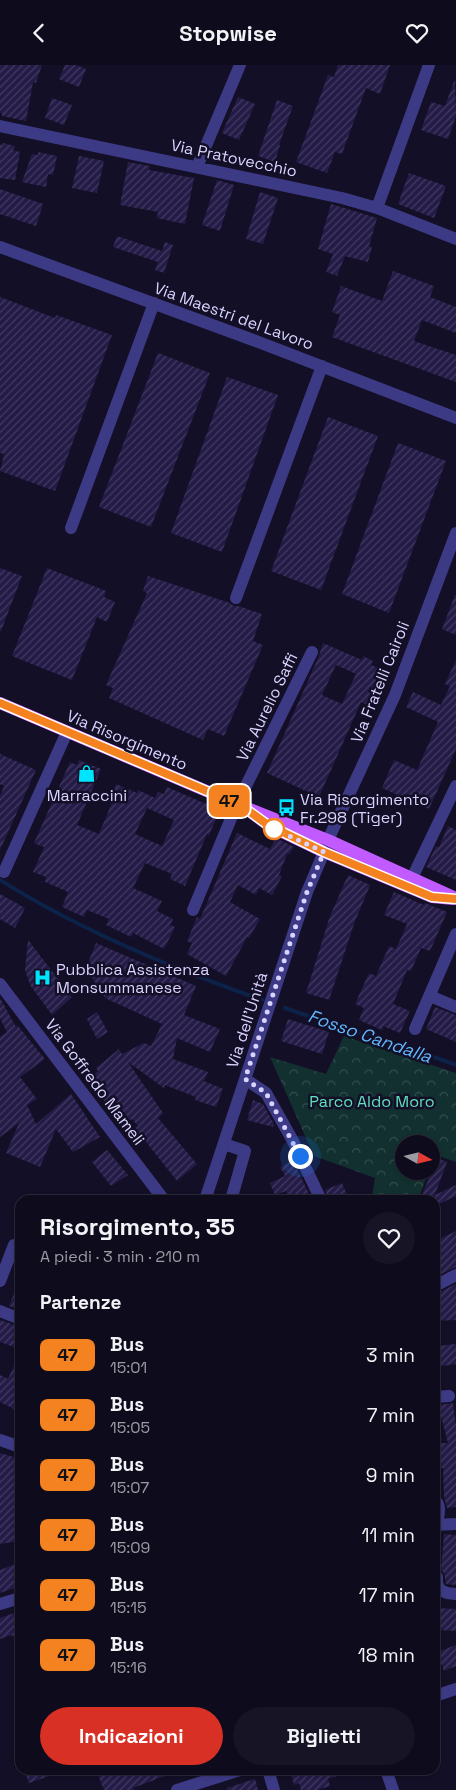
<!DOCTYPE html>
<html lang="it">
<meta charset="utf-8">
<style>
:root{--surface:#0e0b1c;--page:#171425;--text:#f1f3f6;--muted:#9b9ba3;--line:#2e2b3b;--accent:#d93025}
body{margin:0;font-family:"Space Grotesk",sans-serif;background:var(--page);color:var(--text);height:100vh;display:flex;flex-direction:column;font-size:19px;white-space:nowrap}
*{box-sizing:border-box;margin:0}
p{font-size:16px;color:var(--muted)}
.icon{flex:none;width:28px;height:28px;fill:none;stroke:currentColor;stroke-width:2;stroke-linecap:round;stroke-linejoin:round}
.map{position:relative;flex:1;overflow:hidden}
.panel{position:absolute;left:15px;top:1130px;width:425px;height:580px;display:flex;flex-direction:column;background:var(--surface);border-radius:15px;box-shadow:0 1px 4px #0004,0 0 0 1px var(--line)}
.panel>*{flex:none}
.badge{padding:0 10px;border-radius:8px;font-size:18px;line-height:32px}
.needle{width:32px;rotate:98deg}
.tools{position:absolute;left:395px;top:1070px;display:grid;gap:10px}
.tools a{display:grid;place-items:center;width:45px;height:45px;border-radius:50%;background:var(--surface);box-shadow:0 1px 4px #0004,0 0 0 1px var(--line);font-size:25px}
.you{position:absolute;width:25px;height:25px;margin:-12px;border:4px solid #fff;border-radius:50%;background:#1a73e8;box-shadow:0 0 0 8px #1a73e833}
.map>.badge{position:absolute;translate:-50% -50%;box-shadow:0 0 0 2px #fff}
h2{padding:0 25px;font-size:19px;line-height:45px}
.round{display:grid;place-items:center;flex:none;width:52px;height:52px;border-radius:26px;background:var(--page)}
.overview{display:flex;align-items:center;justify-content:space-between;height:85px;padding:0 25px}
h1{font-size:24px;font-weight:800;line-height:38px}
.cta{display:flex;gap:10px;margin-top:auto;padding:10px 25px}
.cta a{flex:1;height:58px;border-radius:30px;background:var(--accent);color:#fff;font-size:20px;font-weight:800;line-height:58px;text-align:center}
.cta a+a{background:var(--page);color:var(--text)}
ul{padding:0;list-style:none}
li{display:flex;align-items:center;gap:15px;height:60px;padding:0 25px}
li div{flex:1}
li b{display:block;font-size:19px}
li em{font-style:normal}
li .badge{min-width:55px;font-weight:700;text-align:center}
header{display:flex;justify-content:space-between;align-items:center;height:65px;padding:0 25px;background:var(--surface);font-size:22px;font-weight:800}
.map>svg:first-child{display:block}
.forest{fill:url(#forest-crowns)}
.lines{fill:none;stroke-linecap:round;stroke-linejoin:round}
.stream{stroke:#0c2248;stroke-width:4}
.building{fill:url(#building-hatch);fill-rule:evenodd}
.minor{stroke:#3d3a85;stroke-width:12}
.major{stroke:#c25bff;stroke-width:12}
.line-casing{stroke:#fff;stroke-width:11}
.line{stroke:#f58220;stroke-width:8}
.walk{stroke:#d9d4ff;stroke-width:5;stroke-dasharray:0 9}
.stop-dot{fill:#fff;stroke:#f58220;stroke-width:2.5}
.labels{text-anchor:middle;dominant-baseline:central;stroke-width:5;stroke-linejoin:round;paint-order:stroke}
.street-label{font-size:16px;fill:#d9d4ff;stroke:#130f26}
.poi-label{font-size:16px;fill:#d9d4ff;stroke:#130f26;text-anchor:start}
.park-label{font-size:16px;fill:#5fe0c0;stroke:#130f26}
.water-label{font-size:18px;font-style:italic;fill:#62b6ff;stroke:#130f26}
</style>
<header><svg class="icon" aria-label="back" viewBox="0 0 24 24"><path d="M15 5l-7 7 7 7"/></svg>Stopwise<svg class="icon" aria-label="heart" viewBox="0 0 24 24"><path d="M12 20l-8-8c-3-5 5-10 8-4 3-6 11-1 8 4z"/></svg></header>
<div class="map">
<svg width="456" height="1725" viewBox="0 0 456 1725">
<defs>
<pattern id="forest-crowns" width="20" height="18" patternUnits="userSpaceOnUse" patternTransform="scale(1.25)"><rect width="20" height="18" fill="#12302f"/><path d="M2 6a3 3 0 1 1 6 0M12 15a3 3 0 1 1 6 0" fill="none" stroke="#344d4e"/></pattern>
<pattern id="building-hatch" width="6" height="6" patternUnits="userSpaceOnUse" patternTransform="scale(1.25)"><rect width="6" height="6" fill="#241b47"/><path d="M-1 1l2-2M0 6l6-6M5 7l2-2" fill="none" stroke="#433b63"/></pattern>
</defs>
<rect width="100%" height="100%" fill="#130f26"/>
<path class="forest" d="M344 971 456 1008V1097L436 1090 431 1101V1079H404V1106H429L418 1135H381L372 1132 375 1113 314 1091 270 992 326 1009Z"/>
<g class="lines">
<path class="stream" d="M0 815C81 866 172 903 262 935
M285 943C342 963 400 979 456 1000"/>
</g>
<path class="building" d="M0 0H42L36 18 33 17 26 56 2 51V48H0Z
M65 0H76L86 4 79 22 59 14Z
M338 0H390L380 29 366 23 342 89 335 87 327 108 296 97 328 10 334 12Z
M455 14 456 51 448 74 421 65 431 37 445 41Z
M238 32 255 39 239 75 222 68Z
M52 33 72 40 64 60 45 53Z
M277 35 293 41 279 80H280L275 97 258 91Z
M3 78 15 81 13 85 20 87 15 115 0 113V79L3 80Z
M38 87 57 91 53 110 48 109 46 122 22 117 32 89 38 90Z
M79 91 104 96 97 128 72 123Z
M128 97 150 101 149 105 194 113 185 159 157 153 158 147 120 140Z
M409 108 446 121 434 153 398 139Z
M217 115 234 120 220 166 202 160Z
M0 124 43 139 36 161 0 149Z
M260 127 278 133 263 179 246 174Z
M331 139 377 153 369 181 372 182 368 197 345 191 337 211 326 207 333 189 318 184Z
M117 171 162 186 165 177 173 180 164 208 155 205 158 197 113 182Z
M393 206 434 221 430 232 456 242V268L422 255 414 276 456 290V317L332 272 340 250 332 247 341 221 382 236Z
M0 232 55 253 56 250 112 270 55 426 0 406 4 389 0 388Z
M158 288 210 308 151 462 99 442Z
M227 312 278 330 222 487 171 468Z
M328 352 378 371 321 525 271 506Z
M398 378 446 396 389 548 342 529Z
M0 503 22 511 1 566H0Z
M47 503 106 526 104 532 115 537 107 557 97 552 72 615 12 591Z
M148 511 230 538 234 541H238L262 549 253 576 263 580 224 671 208 664 203 675 109 633 113 623 106 620 147 528 143 526Z
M455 530H456V570L442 564Z
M323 578 362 595 363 591 373 596 371 600 383 605 367 640 361 637 319 732 267 708 319 591ZM336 600 356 609 342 639 322 630Z
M456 595V684L429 744 382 723 394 695 417 705 438 657 406 642 413 627 441 640 450 621 445 619Z
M0 689 36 705 0 785V731L4 721 0 719Z
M79 695 101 704 77 760 99 769 113 735 110 734 116 719 137 728 138 725 155 733 158 727 164 729 167 722 220 745 209 770 207 769 185 821 170 814 172 809 145 798 133 823 162 836 157 846 173 854 170 860 175 862 164 884 133 868 131 872 106 860 109 854 87 845 84 852 62 842 68 827 45 817 46 812 33 807 44 782 34 778 70 697 77 700ZM147 743 174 755 162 781 135 769Z
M448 761 456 765V815L426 802 436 781 439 782Z
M237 768 270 784 276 773 294 782 289 789H287L279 810 282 811 272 830 259 823 256 830 238 820 230 837 260 854 249 873 247 872 226 911 187 889 192 878 187 876 197 852 200 854Z
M348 810 370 820 354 859 329 935 306 928 330 851Z
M394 827 424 840 425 838 447 847 430 886 421 883 411 906 407 905 393 939 410 946 400 968 383 961 382 965 359 955 364 943 355 939 369 908 376 911 389 881 396 884 407 859 384 850Z
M0 829 25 843 15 863 0 854Z
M28 875 72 932 52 950 30 920 25 905Z
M96 878 196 921 184 950 220 964 210 987 177 973 173 994 208 1007 204 1016 223 1024 216 1042 195 1035 196 1032 165 1020 164 1023 128 997 163 1048 158 1053 197 1099 177 1116 135 1063 138 1061 132 1054 130 1055 115 1036 109 1041 87 1016 98 1006 96 1003 119 984 122 989 144 978 151 981 162 959 105 933 86 903Z
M0 933 16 962 18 961 45 994 20 1012 37 1034 27 1040 36 1059 71 1029 100 1072 73 1087 56 1064 40 1102 6 1088 19 1058 0 1072V972L7 967 0 953Z
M435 942 456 950V977L426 964Z
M97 947 108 967 97 974 87 954Z
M288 954 329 967 322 989 281 976Z
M253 1035 263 1039 274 1059 273 1062 247 1055Z
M107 1085 128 1110 111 1121 92 1097Z
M437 1093 447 1097 433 1135H420Z
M293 1096 312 1135H290L286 1126 275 1130 270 1118 285 1111 280 1102Z
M342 1118 349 1135H329L325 1125Z
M456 1120V1131L435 1141V1130Z
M456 1166V1202L435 1212V1176Z
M20 1214V1245L9 1241Z
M456 1219V1255L435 1256V1229Z
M0 1255 20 1262V1284L0 1277Z
M456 1279V1299L435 1302V1281Z
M20 1287V1347L0 1337V1310L8 1314Z
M453 1338 456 1361V1442L447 1443 444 1432 443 1403 435 1402V1378H448L438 1340Z
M0 1388 20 1394V1404L14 1421 20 1424V1476L0 1479Z
M444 1469 456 1470V1520L446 1519 444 1508 441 1505Z
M20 1497V1521L0 1528V1505Z
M438 1543 456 1544V1566L437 1565Z
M20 1546V1570L13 1572 12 1570 0 1574V1553Z
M456 1580V1601L444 1606 437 1587Z
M24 1705H61V1707L29 1718Z
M112 1705H178V1706L133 1723 134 1725H104L98 1710Z
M290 1705H350V1707L328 1714 330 1721 317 1725H301L299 1718 294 1720Z
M255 1714 258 1725H228L227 1723Z"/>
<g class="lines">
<path class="minor" d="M0 61 342 133 377 143 456 174
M197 102 240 0
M377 143 429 0
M0 182 253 275 456 353
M71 463 154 238
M236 533 322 301
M328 775 395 630 456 468
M4 807 67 667
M412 813 456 721
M193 845 237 739 312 587
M0 919 164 1135
M430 931 456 942
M415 964 456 869
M245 1014 266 1028 293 1076 321 1135
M224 1079 245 1086 231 1135
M205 1135 307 827 324 787
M0 1216 14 1180
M435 1221 456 1210
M0 1246 20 1254
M435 1332 449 1331
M0 1375 20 1382
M435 1435C442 1441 438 1451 437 1460
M435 1460 456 1459
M437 1512V1518L440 1525 447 1528 456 1529
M0 1539 20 1533
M435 1631 456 1624
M268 1705 274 1725
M386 1705 393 1725
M177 1725 240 1705"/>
<path class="major" d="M0 638 237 739 328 775 456 833
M252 748 268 760 324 787 432 832 453 834"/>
</g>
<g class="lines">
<defs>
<path id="line" d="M0 638 242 741 268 760 324 787 432 832 456 834"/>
</defs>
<use href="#line" class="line-casing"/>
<use href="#line" class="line"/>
<path class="walk" d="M274 764 324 787 307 827 245 1014 266 1028 300 1091"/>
</g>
<defs>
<symbol id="shop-bare" viewBox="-9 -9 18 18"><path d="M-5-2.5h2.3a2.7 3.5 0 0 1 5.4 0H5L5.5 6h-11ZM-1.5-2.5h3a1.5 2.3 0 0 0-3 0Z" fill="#00e5ff" stroke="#130f26" stroke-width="2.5" paint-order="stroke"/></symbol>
<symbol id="bus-bare" viewBox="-9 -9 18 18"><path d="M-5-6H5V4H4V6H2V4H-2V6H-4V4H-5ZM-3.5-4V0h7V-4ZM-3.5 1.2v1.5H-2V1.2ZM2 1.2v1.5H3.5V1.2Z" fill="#00e5ff" stroke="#130f26" stroke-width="2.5" paint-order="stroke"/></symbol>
<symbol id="hospital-bare" viewBox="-9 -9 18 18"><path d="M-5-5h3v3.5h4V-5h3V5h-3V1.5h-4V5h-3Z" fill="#00e5ff" stroke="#130f26" stroke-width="2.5" paint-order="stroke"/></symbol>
</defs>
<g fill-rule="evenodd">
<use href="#shop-bare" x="74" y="696" width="25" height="25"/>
<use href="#bus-bare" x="274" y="730" width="25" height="25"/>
<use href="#hospital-bare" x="30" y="900" width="25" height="25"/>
</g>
<circle class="stop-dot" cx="274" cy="764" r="10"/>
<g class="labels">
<g class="street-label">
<text transform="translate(234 93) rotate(12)">Via Pratovecchio</text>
<text transform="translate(234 251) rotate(20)">Via Maestri del Lavoro</text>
<text transform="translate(380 617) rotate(-68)">Via Fratelli Cairoli</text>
<text transform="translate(267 642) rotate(-64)">Via Aurelio Saffi</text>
<text transform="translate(127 675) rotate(23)">Via Risorgimento</text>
<text transform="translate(247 955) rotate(-72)">Via dell'Unità</text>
<text transform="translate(95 1017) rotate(53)">Via Goffredo Mameli</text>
</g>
<g class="poi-label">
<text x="87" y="730" text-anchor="middle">Marraccini</text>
<text x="300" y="734">Via Risorgimento<tspan x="300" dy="18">Fr.298 (Tiger)</tspan></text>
<text x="56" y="904">Pubblica Assistenza<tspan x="56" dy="18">Monsummanese</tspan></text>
</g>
<g class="park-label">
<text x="372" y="1036">Parco Aldo Moro</text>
</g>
<g class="water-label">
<text transform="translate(370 971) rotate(19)">Fosso Candalla</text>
</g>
</g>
</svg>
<div class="tools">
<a><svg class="needle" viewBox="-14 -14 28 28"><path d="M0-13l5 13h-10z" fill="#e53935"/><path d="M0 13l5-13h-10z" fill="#9b9ba3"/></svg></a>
</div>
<div class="you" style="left:300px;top:1091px"></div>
<b class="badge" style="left:229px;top:736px;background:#f58220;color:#111">47</b>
<section class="panel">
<div class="overview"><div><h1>Risorgimento, 35</h1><p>A piedi · 3 min · 210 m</p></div><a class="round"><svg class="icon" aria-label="heart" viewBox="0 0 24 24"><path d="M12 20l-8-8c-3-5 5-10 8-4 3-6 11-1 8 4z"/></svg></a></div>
<h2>Partenze</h2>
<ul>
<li><span class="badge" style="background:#f58220;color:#111">47</span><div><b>Bus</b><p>15:01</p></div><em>3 min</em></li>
<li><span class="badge" style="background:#f58220;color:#111">47</span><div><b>Bus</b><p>15:05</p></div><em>7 min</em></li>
<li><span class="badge" style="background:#f58220;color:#111">47</span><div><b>Bus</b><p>15:07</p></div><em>9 min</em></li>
<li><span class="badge" style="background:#f58220;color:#111">47</span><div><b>Bus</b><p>15:09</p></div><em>11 min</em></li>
<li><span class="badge" style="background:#f58220;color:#111">47</span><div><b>Bus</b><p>15:15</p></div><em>17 min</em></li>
<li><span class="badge" style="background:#f58220;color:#111">47</span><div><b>Bus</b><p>15:16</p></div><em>18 min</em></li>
</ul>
<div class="cta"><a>Indicazioni</a><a>Biglietti</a></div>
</section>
</div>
